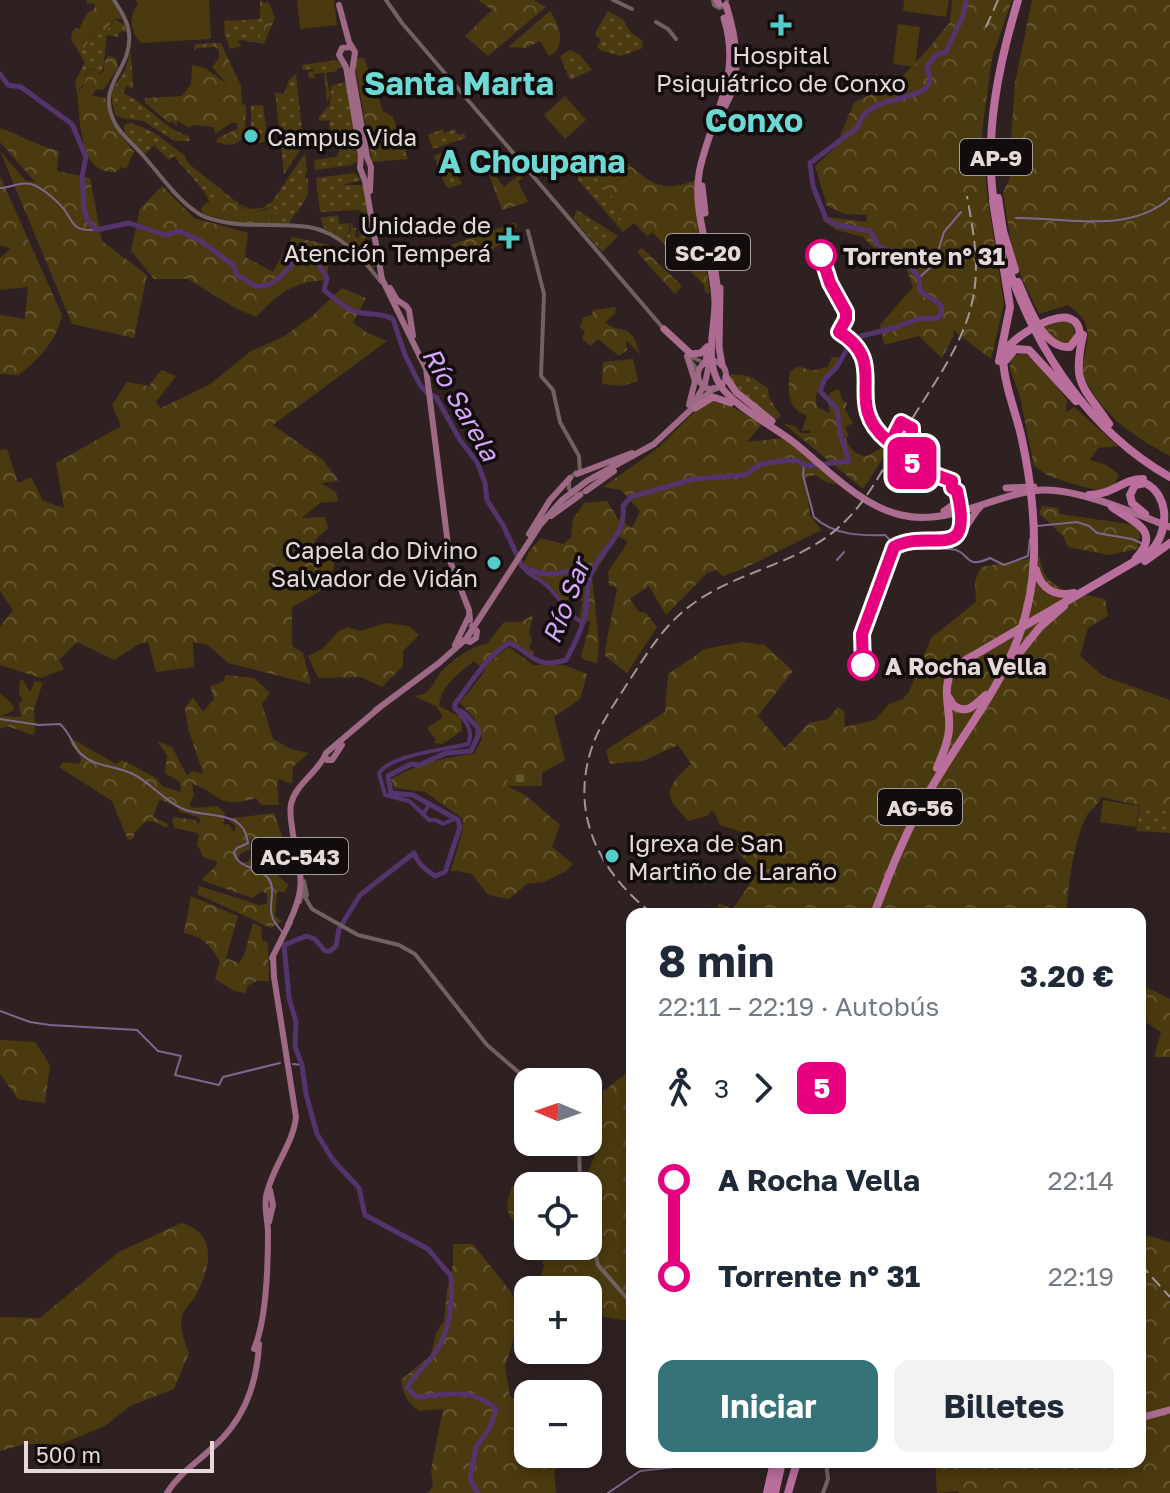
<!DOCTYPE html>
<html lang="es">
<meta charset="utf-8">
<style>
:root{--surface:#fff;--page:#f2f2f3;--text:#1f2937;--muted:#747a83;--accent:#367379}
body{margin:0;font-family:"Golos Text",sans-serif;background:var(--page);color:var(--text);height:100vh;display:flex;flex-direction:column;font-size:30px;white-space:nowrap}
*{box-sizing:border-box;margin:0}
p{font-size:26px;color:var(--muted)}
.icon{flex:none;width:44px;height:44px;fill:none;stroke:currentColor;stroke-width:2;stroke-linecap:round;stroke-linejoin:round}
.map{position:relative;flex:1;overflow:hidden}
.side{position:absolute;left:626px;top:908px;width:520px;height:560px;display:flex;flex-direction:column;background:var(--surface);border-radius:16px;box-shadow:0 4px 12px #0003}
.side>*{flex:none}
.badge{padding:0 16px;border-radius:12px;font-size:28px;line-height:52px}
.needle{width:52px;rotate:272deg}
.fabs{position:absolute;left:514px;top:1068px;display:grid;gap:16px}
.fabs a{display:grid;place-items:center;width:88px;height:88px;border-radius:16px;background:var(--surface);box-shadow:0 4px 12px #0003;font-size:40px}
.scale{position:absolute;left:24px;bottom:20px;width:190px;box-sizing:border-box;padding-left:8px;border:4px solid #e3dad9;border-top:0;font-size:22px;line-height:28px;white-space:nowrap;color:#e3dad9;-webkit-text-stroke:6px #130c0c;paint-order:stroke}
.map>.badge{position:absolute;translate:-50% -50%;box-shadow:0 0 0 4px #fff}
.legs{display:flex;align-items:center;gap:12px;height:88px;padding:0 32px;font-size:26px}
.legs p{margin-inline-start:auto}
.overview{display:flex;align-items:center;justify-content:space-between;height:136px;padding:0 32px}
h1{font-size:44px;font-weight:700;line-height:60px}
.primary-button{display:flex;gap:16px;margin-top:auto;padding:16px 32px}
.primary-button a{flex:1;height:92px;border-radius:16px;background:var(--accent);color:#fff;font-size:32px;font-weight:700;line-height:92px;text-align:center}
.primary-button a+a{background:var(--page);color:var(--text)}
ul{padding:0 32px;list-style:none}
li{display:flex;align-items:center;gap:28px;height:96px;font-size:30px}
li i{display:grid;place-items:center;width:12px;height:100%;margin:0 10px;background:currentColor}
li i::after{content:'';width:20px;height:20px;margin:-10px;border:6px solid;border-radius:50%;background:var(--surface)}
li p{margin-inline-start:auto}
li:first-child i{background:linear-gradient(#0000 50%,currentColor 0)}
li:last-child i{background:linear-gradient(currentColor 50%,#0000 0)}
.map>svg:first-child{display:block}
.grass{fill:url(#grass-dots)}
.forest{fill:url(#forest-crowns)}
.cemetery{fill:url(#cemetery-stones)}
.pitch{fill:#4a3a0f}
.lines{fill:none;stroke-linecap:round;stroke-linejoin:round}
.stream{stroke:#7f668d;stroke-width:2}
.canal{stroke:#54346c;stroke-width:4}
.river{stroke:#54346c;stroke-width:5}
.tertiary{stroke:#716160;stroke-width:4}
.primary{stroke:#9d6984;stroke-width:6}
.trunk{stroke:#ac6c90;stroke-width:7}
.motorway{stroke:#ba6e9c;stroke-width:8}
.rail{stroke:#a29796;stroke-width:2;stroke-dasharray:12 6;stroke-linecap:butt}
.line-1-casing{stroke:#fff;stroke-width:18}
.line-1{stroke:#e6007e;stroke-width:12}
.poi-dot{fill:#53cdc9;stroke:#130c0c;stroke-width:3}
.stop-1-dot{fill:#fff;stroke:#e6007e;stroke-width:4}
.labels{text-anchor:middle;dominant-baseline:central;stroke-width:7;stroke-linejoin:round;paint-order:stroke}
.shield{fill:#130c0c;stroke:#a59c9c;stroke-width:2}
.shield-label{font-size:22px;font-weight:bold;fill:#e3dad9}
.poi-label{font-size:24px;fill:#e3dad9;stroke:#130c0c;text-anchor:start}
.stop-label{font-size:24px;font-weight:bold;fill:#e3dad9;stroke:#130c0c;text-anchor:start}
.water-label{font-size:26px;font-style:italic;fill:#d7a7fd;stroke:#130c0c}
.district-label{font-size:32px;font-weight:bold;fill:#6dd9d5;stroke:#130c0c}
</style>
<div class="map">
<svg width="1170" height="1493" viewBox="0 0 1170 1493">
<defs>
<pattern id="grass-dots" width="8" height="8" patternUnits="userSpaceOnUse" patternTransform="scale(2)"><rect width="8" height="8" fill="#4a3a0f"/><path d="M2 2h.1M6 6h.1" fill="none" stroke="#645631" stroke-width="1.8" stroke-linecap="round"/></pattern>
<pattern id="forest-crowns" width="20" height="18" patternUnits="userSpaceOnUse" patternTransform="scale(2)"><rect width="20" height="18" fill="#4a3a0f"/><path d="M2 6a3 3 0 1 1 6 0M12 15a3 3 0 1 1 6 0" fill="none" stroke="#645631"/></pattern>
<pattern id="cemetery-stones" width="16" height="16" patternUnits="userSpaceOnUse" patternTransform="scale(2)"><rect width="16" height="16" fill="#4a3a0f"/><path d="M2 7V4a2 2 0 0 1 4 0v3zM10 15v-3a2 2 0 0 1 4 0v3z" fill="#645631"/></pattern>
</defs>
<rect width="100%" height="100%" fill="#2f2121"/>
<path class="grass" d="M260 0 266 4 267 17 260 38 253 40 225 37 224 21 260 19Z
M608 11 623 19 631 33 642 40 643 48 621 56 600 50 597 46 601 41 595 33Z
M114 20 124 24 127 32 120 31 118 37 107 35 103 70 99 73 93 69H88L82 86 77 93 75 82 85 62 76 47 86 46 97 30C106 29 110 30 114 20Z
M570 50 580 55 592 70 570 80 560 56Z
M131 52 133 89 126 86 123 93C147 103 164 129 188 136L190 141H174L175 136 173 140 143 121 121 118 115 114C108 87 113 92 124 71 128 64 128 57 131 52Z
M337 60 344 68 339 67 337 71 326 73 330 95 325 107 327 101 324 73 314 74 315 78H309L308 72 314 71V69L303 70 302 65Z
M345 71 359 159 352 165 315 170 314 160 336 157 339 152 338 144 340 141 344 142 343 133 335 135 329 126V120L319 121V117L330 104 331 86 345 82Z
M296 74 302 130 293 132 302 131 303 146 284 174 275 92 284 94 289 80Z
M263 105 267 135 264 136 265 142 258 143 255 130 251 127V106Z
M132 123 153 132 184 155 189 164 239 204 251 209 262 208 272 202 305 153 307 171 305 177 308 179C310 205 298 206 289 224H264L275 215 273 207 252 212 230 200 211 206 204 191 174 156 169 160 154 145 145 154 125 133 124 127 126 124Z
M443 129 444 133 455 129 458 135 464 133 466 138 433 149 428 135Z
M454 148 461 167 456 173 462 184 449 188 445 185 434 156Z
M590 171 628 214 616 224 579 181 577 176Z
M354 173 362 180 342 185H363L372 239 365 238 364 242 369 258 375 261V267L372 268 344 240 351 230V223L354 222 352 224 353 228H359H356L355 237 359 238 360 228 367 223 363 212 357 210 320 212 316 178Z
M577 210 618 236 602 252 573 218Z
M338 215 339 224 349 223 350 230 343 240 324 228 320 218Z
M731 374 749 376 768 388 769 398 781 416 776 419 741 394 729 376Z
M1140 805 1170 812V833L1136 831Z"/>
<path class="forest" d="M87 0H112L122 19H114L107 30H97L84 48 76 47 71 40 72 32 76 28 79 29 87 13 95 8 94 3 86 4Z
M478 0H534L546 7 488 56 465 36 492 10Z
M952 0H1012L992 58 982 132 987 194 1004 304 991 359 953 330 954 335 942 358 919 336 884 345 880 325 913 287 904 262 882 257 863 237 837 230 823 221 829 217 866 222 867 215 845 214 827 206 815 166 835 148 854 103 900 79 929 48 950 22Z
M1032 0H1170V456C1126 432 1105 417 1081 373 1085 343 1099 326 1068 305L1039 314 1022 279 1012 249 1003 193 1012 172 1011 139 1015 83Z
M268 1 275 18 264 44 241 40 237 41 242 46 230 49 226 37 253 40 260 38 267 17 266 4Z
M550 11C559 24 564 38 556 52L549 56 540 41 526 48 508 47Z
M221 43 241 86 242 103 246 106 245 134C237 147 229 146 216 142L218 138 237 129V123H231L215 134 214 127 192 125 190 128 178 121 176 126 174 122H168L145 103V98L182 96 191 84 192 65 205 68 227 84 212 67 219 58V50L215 47 197 48 194 51 195 44Z
M108 56 116 58 118 68 104 89 96 90 92 95 105 98 114 125 134 152 126 169 121 167 116 172C78 175 81 120 77 94L83 86 88 70 93 69 99 74 104 71 105 60Z
M358 58H364L383 111 393 117 408 159 372 162 355 64Z
M565 96 586 120 565 139 544 115Z
M0 128C21 135 37 146 59 151L57 171 90 178 102 241 147 275 134 338 72 324 0 151 26 181 35 182 0 142Z
M626 162C652 185 663 193 696 180V199L710 294 705 292 704 285 652 232 647 236 634 223 623 232 616 224 627 214 590 171Z
M492 171 504 187 524 171 526 174 518 182 528 202 502 210 489 174Z
M0 176 62 315C56 341 40 358 19 375L0 374V315L25 319 28 287 0 290V258L11 249 0 245Z
M162 186 194 218 248 233 245 257 273 272 292 237 330 245 327 280C291 282 280 293 256 317L235 308 188 279H154L131 251 140 209Z
M231 200C246 212 257 215 275 206L281 209 264 224 240 223 203 214 201 208 208 202 211 206 215 202Z
M516 222 517 227 500 238 501 244 480 257 453 250 451 245Z
M642 248 682 286 675 294 637 252Z
M342 288 366 298 353 322 366 332 387 341 273 425 323 460 339 481 321 483 336 492 338 501 320 503 302 518 325 517 328 528 315 540 319 547 337 548C332 589 327 588 292 607V646L303 653 311 684 228 663 208 645 193 642 194 667 156 672 148 642 139 644 114 660 77 642 59 660 64 669 41 678 0 665V627L13 610 0 591V450L7 449 18 483 31 477 43 501 64 508 56 463 121 426 112 405 127 382 149 386 161 370 176 376 156 402 161 408 209 385 251 351 283 337 312 316Z
M616 307 615 314 605 322C623 337 630 319 640 354L626 340 627 350 619 356 598 339 591 346 582 339 585 331 580 328 583 318 592 315 593 310Z
M1061 320 1073 323 1075 338 1072 342 1062 345 1048 335 1045 327Z
M1022 353C1042 362 1054 382 1067 400L1066 413 1074 407 1118 446 1098 448 1090 460 1106 465 1119 474 1114 486 1100 491 1069 483 1047 475 1034 466 1020 397 1010 369 1011 357Z
M832 357H838V363C828 377 812 389 817 407L830 413 827 400 830 393 839 389 842 400 847 403 845 410 853 423 845 427 849 436 846 438C848 448 857 456 867 456L880 449 884 443 887 452 863 489 784 424 795 426 801 433H811L810 430 802 431 807 415C786 410 788 388 790 371L799 366C812 372 815 370 828 367Z
M633 359 638 381 621 386 602 384 603 362Z
M709 400 722 401 762 424 747 442 784 438 844 485 828 483 815 475 805 478 810 515 821 530 747 567 723 576 717 570 708 572 666 615 649 586 630 599 639 612 646 613 657 627 627 673 605 656C607 631 614 611 617 587L609 585 608 572 628 542 618 536 592 577 599 643 597 663 584 660 581 656 591 622 579 620 583 601 560 600 545 581 521 569 530 550 541 538 563 544 571 538 573 519 584 503 607 501 618 519 632 528 640 511 621 490 603 487 658 448 700 406Z
M1042 506 1058 508 1060 514 1135 525 1140 535 1138 549 1109 555 1068 547 1063 536 1039 513Z
M1040 557C1043 593 1076 592 1105 599L1108 616 1088 628 1080 656 1103 676 1170 700V812L1101 797C1098 807 1090 809 1086 817 1074 841 1067 888 1067 914H787L786 911 779 914H719L718 903 733 909 757 873 734 848 745 833 720 825 715 813 711 811 707 816 688 821 673 804 669 792 676 778 691 764 678 745 643 761 610 764 606 750 665 712 668 674 705 649 742 642 765 645 793 671 758 716 785 748 809 723 828 719 838 707 844 711 845 727 875 720 889 704 903 699 909 692 931 638 976 602 975 581 981 567Z
M533 615 529 633 532 640 529 648 534 651 532 657 516 644 508 642 481 667 474 661C459 673 441 685 439 706L461 717 462 731 442 744 434 743 436 740 427 728 441 719 442 715 436 706 414 696C431 696 433 681 442 671 452 661 474 644 487 644L504 622H521Z
M386 623 409 626 419 635 403 651V666L382 687 361 677 318 678 308 656 322 649 339 631 348 627 360 631Z
M509 647 533 665H564L587 674 580 699 554 717 565 760 542 773 507 775V786L525 795 560 825 552 847 573 864 566 871 544 882 527 884 509 899 488 895 472 874 451 870 462 833 463 819 425 792 394 788 391 779C414 766 447 756 474 754L482 739 474 718 460 703 482 675 487 664Z
M226 675 254 678 270 693 262 704 273 739 291 749 309 753 293 767 292 784 279 779 277 784 279 805H261L256 798C214 810 223 793 192 784L194 795 189 805 194 808 217 806 225 813 223 825 229 824 234 832 236 826 227 819 274 813 283 838 292 842 293 862 253 838 250 840V849L240 854 236 862H247L254 854 251 851 254 844 261 848 265 863 288 885 285 892H277L275 916 282 921 271 928 197 894 199 886 259 905 267 904V894L262 891 252 898 201 880 217 865 216 861 203 857 197 844 199 836 197 833 175 828 172 821 174 817 195 820 198 824 201 820 198 817 178 811 179 809 162 800 159 801 153 817 168 824 167 828 152 821 145 822 135 832 133 839 128 840 112 801 59 767 63 762 80 764 81 758 69 741 72 739 116 764 122 760 156 778 162 786 181 792 180 782 165 773 167 755 157 741 172 747 187 776 192 771 203 773 188 728 185 708 193 697 203 712 214 699 210 686 223 682Z
M23 680 30 692 35 681 43 682 34 709 35 730 33 735 7 726 0 729V693L14 706 13 711 1 716 21 717 19 703 23 700 19 694 20 681Z
M191 896 238 916 226 958 239 963 244 956 253 923 261 927 262 940 268 943 269 981H257L247 986 246 993 234 991 215 979 220 962C210 945 204 937 184 933Z
M1144 986 1170 999V1057H1154L1161 1032 1141 1019 1140 1021V991Z
M0 1040 35 1042 50 1065 45 1103 18 1099 0 1074Z
M632 1068V1322L600 1316 598 1319V1332L588 1315V1290L538 1289 544 1266 541 1257 535 1255 529 1246H588V1186H540L586 1178 600 1142 603 1092Z
M512 1186 528 1188V1245L513 1225 515 1224C504 1211 507 1201 512 1186Z
M181 1223C218 1233 211 1267 196 1295 192 1302 184 1309 182 1316 179 1327 185 1343 189 1353L174 1389 130 1406 105 1426 59 1445 24 1444 0 1451V1317L40 1318 119 1252Z
M1140 1233 1170 1242V1493H958V1491L937 1493 935 1462H1140Z
M453 1244H473L511 1292 522 1315 505 1366 510 1396 528 1410V1454H579L554 1470 556 1493H427L433 1487 431 1470 443 1409 419 1411C407 1402 403 1394 401 1380L431 1355 436 1333 444 1321 447 1290 453 1265Z"/>
<path class="cemetery" d="M542 773V786H507V775Z"/>
<path class="pitch" d="M136 0H209L211 39 141 43C131 32 127 17 138 5Z
M297 0H334L337 25 300 29Z
M904 0H949L946 17 903 11Z
M898 24 920 27 915 67 893 64Z
M1103 800 1139 806 1136 827 1100 822Z"/>
<g class="lines">
<path class="stream" d="M0 188C10 188 20 181 31 184 42 187 60 203 66 212 75 227 76 231 96 230
M1016 218C1066 217 1128 235 1170 198
M919 278 934 264 944 232 961 212
M804 464 803 475 814 517C833 535 861 536 885 535L892 542
M1037 526 1077 522 1089 526 1097 533 1132 539 1143 544
M904 545C919 551 934 548 950 549 971 550 963 571 990 558L1004 565 1028 556 1030 539
M837 560 844 552
M0 719 39 725 60 724C71 734 72 745 81 754 96 768 116 765 133 774 151 783 164 801 183 809 207 819 244 808 248 843L237 848 234 852C238 870 258 865 268 878 277 889 268 903 272 916 273 922 279 927 282 932
M0 1011 30 1022 50 1025 137 1030 158 1051 181 1056 175 1075 219 1085 223 1077 280 1063
M293 1064 302 1065
M608 1493 640 1471 717 1462"/>
<path class="canal" d="M524 568C529 576 538 578 545 584 560 596 565 614 583 623
M420 811 409 801 385 795 379 773C392 754 445 750 468 744 474 732 466 721 458 712
M422 813 429 820H436L443 824 456 818
M423 814 430 804"/>
<path class="river" d="M0 74 8 85 21 87 72 124 86 157 82 176 84 209 87 219 96 230 129 223 165 235 180 231 201 241 233 265 238 276C246 278 247 283 254 285 273 292 291 265 300 255H312L327 278 324 290C335 299 347 311 362 313 374 315 381 313 393 319L405 355 420 385 427 393 436 397 460 440 477 462 485 483 487 500 504 527 522 566C536 574 553 576 569 571L580 581H589
M478 1493 470 1480 476 1447 490 1428 496 1409C469 1386 449 1395 417 1397L407 1388C414 1375 423 1368 432 1357 450 1334 453 1304 451 1276L428 1249 365 1215 359 1188 333 1160 317 1134 306 1094 302 1065 295 1047 296 1022 289 998 284 945 306 936 315 939 325 951H330L336 946 339 929 360 895 414 853C419 865 425 869 435 876L445 872 460 827 458 820 413 795 391 793 388 776 411 764 419 765 446 753 471 751 478 736V728L463 712 455 709V704C472 682 485 658 509 643 533 652 532 670 566 660 575 644 582 630 586 612 587 602 587 590 589 580 595 552 627 540 623 506L631 497 694 479 745 475 761 464 788 460 798 461 807 466 849 461 840 433 837 409 820 391 824 380 836 368 846 351 861 336 894 328 918 319 938 318 942 312 941 305 920 291 919 278 901 254 880 247 870 231 837 225 826 219 813 186 810 163 858 127C865 92 928 104 930 80 930 76 928 72 927 67L936 55 946 52 963 16 966 0"/>
<path class="tertiary" d="M114 0C120 10 128 21 129 33 133 72 93 84 116 125 122 135 133 144 141 153 158 172 174 196 195 211 200 215 206 218 212 219 244 229 277 222 309 227 340 232 363 259 381 282
M386 0 402 23 663 328
M613 0 632 9
M713 0 714 5 719 8 725 6 727 0
M656 22 668 29 676 39
M528 231 544 294 541 376 553 390 560 422 579 456 580 473
M689 356 705 363
M689 359 699 372
M576 472 569 480V489L578 495 587 490
M304 881 307 895
M305 897 312 909 358 935 399 945 415 954 487 1045 530 1082
M300 902 302 895 303 894 307 895 303 896 302 895 303 889
M579 1142 580 1186
M588 1221 598 1265 632 1304
M823 1493 828 1479 826 1462"/>
<path class="primary" d="M339 5 349 42 355 52 352 72 367 157 371 167 370 191
M350 47 342 48 339 55 346 67 361 156 360 168 365 181 382 279 427 371
M390 288 397 300 406 306
M406 306 409 310 413 336
M687 356 695 381 689 405
M698 375a14 14 0 1 1 28 0a14 14 0 1 1-28 0Z
M426 368 450 561 469 610 470 620
M694 403 705 384 710 358
M577 474 632 453
M586 491 614 471
M551 516 580 495
M529 534 550 500 570 478
M464 640 470 642 476 638 477 631 472 626
M455 645 469 616
M376 710 439 663 466 639 540 525 562 500 587 481 654 444 714 388
M325 755 327 760H332L342 745
M288 925C307 887 301 874 293 835 292 825 289 814 291 804 296 783 319 772 326 753L379 708
M272 958 290 922
M269 1222 273 1205 270 1190
M254 1349C266 1321 268 1265 268 1233 268 1221 264 1209 266 1197 271 1169 293 1145 296 1117L274 977 273 956
M167 1493C178 1475 196 1463 211 1449 243 1422 257 1385 259 1344"/>
<path class="trunk" d="M717 0 719 4
M724 18C742 76 714 111 701 164 689 211 714 256 715 302 715 330 704 359 720 385 734 407 775 427 796 444 827 469 861 506 901 515 949 527 995 493 1042 490 1077 488 1137 514 1170 527
M725 106C743 75 736 37 726 5
M702 186 705 213
M713 257 718 292
M720 288 719 347 722 365
M664 329 691 354 701 353 707 347
M706 363 708 347
M726 377 736 392 772 421
M695 408 713 397 731 403
M1006 488 1034 487
M944 511 954 504V489
M943 541C963 542 968 519 980 507
M1140 1418 1170 1410"/>
<path class="motorway" d="M998 198 1003 231 1015 270
M993 201 1010 307 999 361
M994 204C984 134 998 67 1018 0
M1007 264C1036 350 1090 432 1170 477
M1083 335C1072 385 1082 384 1109 424
M1006 360 1015 349 1029 350 1076 401
M1089 495C1115 494 1122 479 1143 479
M1112 507C1128 520 1164 529 1136 558
M1145 561 1170 543
M1036 570C1041 589 1056 597 1074 593
M1016 657 1040 627 1064 606
M949 698 954 706C969 715 975 704 986 695
M937 768C942 755 948 744 949 730 951 707 940 689 954 667L1149 553C1170 533 1170 495 1145 483L1135 485 1130 495 1132 503 1145 514
M874 914C890 872 906 830 929 792 976 710 1031 657 1034 556 1035 516 1030 475 1021 435 1015 410 1004 384 1003 358 1005 352 1007 346 1013 342 1027 329 1077 299 1080 334L1070 347C1042 349 1028 304 1018 282
M767 1493 774 1462
M775 1493 782 1462
M788 1493 797 1462"/>
<path class="rail" d="M986 27 998 0
M653 914C597 871 567 809 595 739 604 718 617 700 629 681 648 652 665 623 694 603 738 571 799 564 839 527 869 501 887 461 907 427 931 387 964 345 973 298 980 264 973 230 967 196
M1140 1264 1170 1297"/>
</g>
<g class="lines">
<defs>
<path id="line-1" d="M821 255 830 283 846 312V319L839 332C892 364 841 402 887 440L893 438 901 422 912 428V434L900 448 901 455 925 471 952 481V488L957 491C975 567 930 527 894 547L862 634 863 665"/>
</defs>
<use href="#line-1" class="line-1-casing"/>
<use href="#line-1" class="line-1"/>
</g>
<g class="poi-dot">
<path d="M777 13h8v8h8v8h-8v8h-8v-8h-8v-8h8z"/>
<circle cx="251" cy="136" r="8"/>
<path d="M505 226h8v8h8v8h-8v8h-8v-8h-8v-8h8z"/>
<circle cx="494" cy="563" r="8"/>
<circle cx="612" cy="856" r="8"/>
</g>
<g class="stop-1-dot">
<circle cx="821" cy="255" r="14"/>
<circle cx="863" cy="665" r="14"/>
</g>
<g class="labels">
<g class="shield">
<rect x="960" y="139" width="72" height="36" rx="6"/>
<rect x="666" y="234" width="84" height="36" rx="6"/>
<rect x="878" y="789" width="84" height="36" rx="6"/>
<rect x="252" y="838" width="96" height="36" rx="6"/>
</g>
<g class="shield-label">
<text x="996" y="157">AP-9</text>
<text x="708" y="252">SC-20</text>
<text x="920" y="807">AG-56</text>
<text x="300" y="856">AC-543</text>
</g>
<g class="poi-label">
<text x="781" y="54" text-anchor="middle">Hospital<tspan x="781" dy="28">Psiquiátrico de Conxo</tspan></text>
<text x="267" y="136">Campus Vida</text>
<text x="491" y="224" text-anchor="end">Unidade de<tspan x="491" dy="28">Atención Temperá</tspan></text>
<text x="478" y="549" text-anchor="end">Capela do Divino<tspan x="478" dy="28">Salvador de Vidán</tspan></text>
<text x="628" y="842">Igrexa de San<tspan x="628" dy="28">Martiño de Laraño</tspan></text>
</g>
<g class="stop-label">
<text x="843" y="255">Torrente n° 31</text>
<text x="885" y="665">A Rocha Vella</text>
</g>
<g class="water-label">
<text transform="translate(461 404) rotate(60)">Río Sarela</text>
<text transform="translate(566 601) rotate(-69)">Río Sar</text>
</g>
<g class="district-label">
<text x="459" y="83">Santa Marta</text>
<text x="754" y="120">Conxo</text>
<text x="532" y="161">A Choupana</text>
</g>
</g>
</svg>
<div class="fabs">
<a><svg class="needle" viewBox="-14 -14 28 28"><path d="M0-13l5 13h-10z" fill="#e53935"/><path d="M0 13l5-13h-10z" fill="#747a83"/></svg></a>
<a><svg class="icon" aria-label="locate" viewBox="0 0 24 24"><circle cx="12" cy="12" r="6"/><path d="M12 2v4M12 18v4M2 12h4M18 12h4"/></svg></a>
<a>+</a>
<a>−</a>
</div>
<div class="scale">500 m</div>
<b class="badge" style="left:912px;top:463px;background:#e6007e;color:#fff">5</b>
<section class="side">
<div class="overview"><div><h1>8 min</h1><p>22:11 – 22:19 · Autobús</p></div><b>3.20 €</b></div>
<div class="legs"><svg class="icon" aria-label="walk" viewBox="0 0 24 24"><circle cx="13" cy="4" r="2"/><path d="M13 8l-2 6 4 7M11 14l-3 7M7 12l3-4h3l4 4"/></svg>3<svg class="icon" aria-label="forward" viewBox="0 0 24 24"><path d="M9 5l7 7-7 7"/></svg><b class="badge" style="background:#e6007e;color:#fff">5</b></div>
<ul>
<li><i style="color:#e6007e"></i><b>A Rocha Vella</b><p>22:14</p></li>
<li><i style="color:#e6007e"></i><b>Torrente n° 31</b><p>22:19</p></li>
</ul>
<div class="primary-button"><a>Iniciar</a><a>Billetes</a></div>
</section>
</div>
